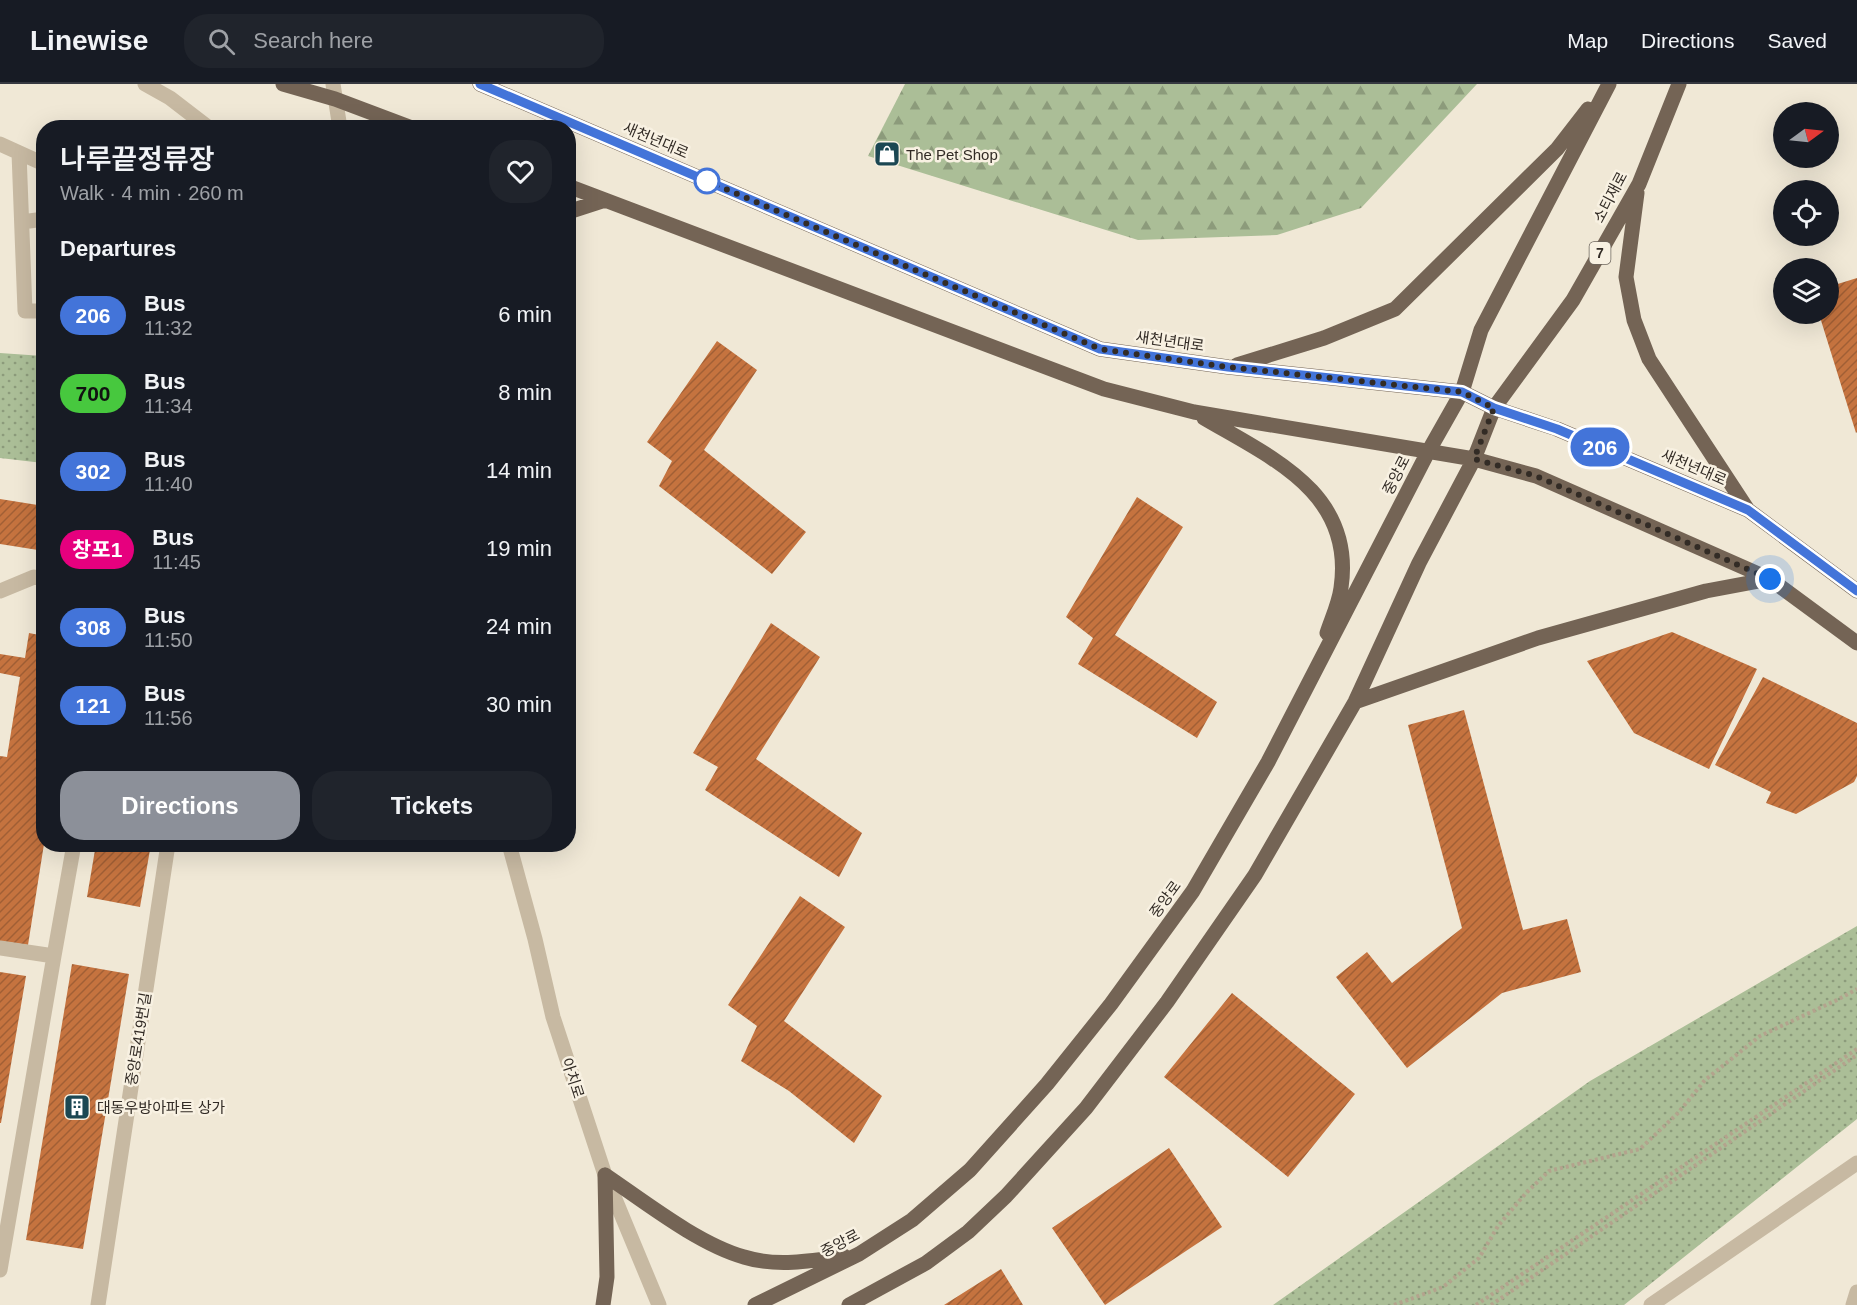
<!DOCTYPE html>
<meta charset="utf-8">
<style>
:root{--surface:#171b24;--page:#20242c;--text:#f1f3f6;--muted:#9ea1a6;--line:#363941;--accent:#8c9099}
body{margin:0;font-family:Arial,"Noto Sans KR",sans-serif;background:var(--page);color:var(--text);height:100vh;display:flex;flex-direction:column;font-size:22px;white-space:nowrap}
*{box-sizing:border-box;margin:0}
p{font-size:20px;color:var(--muted)}
.icon{flex:none;width:33px;height:33px;fill:none;stroke:currentColor;stroke-width:2;stroke-linecap:round;stroke-linejoin:round}
.map{position:relative;flex:1;overflow:hidden}
.drawer{position:absolute;left:36px;top:36px;width:540px;height:732px;display:flex;flex-direction:column;background:var(--surface);border-radius:24px;box-shadow:0 6px 24px #0002}
.drawer>*{flex:none}
.badge{padding:0 12px;border-radius:20px;font-size:21px;line-height:39px}
.needle{width:39px;rotate:75deg}
.buttons{position:absolute;left:1773px;top:18px;display:grid;gap:12px}
.buttons a{display:grid;place-items:center;width:66px;height:66px;border-radius:50%;background:var(--surface);box-shadow:0 6px 24px #0002;font-size:30px}
.you{position:absolute;width:30px;height:30px;margin:-15px;border:4px solid #fff;border-radius:50%;background:#1a73e8;box-shadow:0 0 0 9px #1a73e833}
.map>.badge{position:absolute;translate:-50% -50%;box-shadow:0 0 0 3px #fff}
h2{padding:0 24px;font-size:22px;line-height:54px}
.round{display:grid;place-items:center;flex:none;width:63px;height:63px;border-radius:24px;background:var(--page)}
.headline{display:flex;align-items:center;justify-content:space-between;height:102px;padding:0 24px}
h1{font-size:28px;font-weight:600;line-height:45px}
.cta{display:flex;gap:12px;margin-top:auto;padding:12px 24px}
.cta a{flex:1;height:69px;border-radius:24px;background:var(--accent);color:#fff;font-size:24px;font-weight:600;line-height:69px;text-align:center}
.cta a+a{background:var(--page);color:var(--text)}
ul{padding:0;list-style:none}
li{display:flex;align-items:center;gap:18px;height:78px;padding:0 24px}
li div{flex:1}
li b{display:block;font-size:22px}
li em{font-style:normal}
li .badge{min-width:66px;font-weight:700;text-align:center}
header{display:flex;align-items:center;gap:36px;box-sizing:border-box;height:84px;padding:0 30px;background:var(--surface);border-bottom:2px solid var(--line)}
header strong{font-size:28px}
nav{display:flex;gap:33px;margin-inline-start:auto;font-size:21px}
.search{width:420px;height:54px;background:var(--page);display:flex;align-items:center;gap:15px;box-sizing:border-box;padding:0 21px;border-radius:24px;color:var(--muted);font-size:22px}
.map>svg:first-child{display:block}
.forest{fill:url(#forest-firs)}
.park{fill:url(#park-dots)}
.building{fill:url(#building-hatch)}
.lines{fill:none;stroke-linecap:round;stroke-linejoin:round}
.path{stroke:#b3a38d;stroke-width:4;stroke-dasharray:3 3;stroke-linecap:butt}
.service{stroke:#c7b9a2;stroke-width:15}
.minor{stroke:#c7b9a2;stroke-width:15}
.primary{stroke:#746455;stroke-width:15}
.line-casing{stroke:#fff;stroke-width:14}
.line{stroke:#4374d9;stroke-width:9}
.walk{stroke:#322b25;stroke-width:6;stroke-dasharray:0 10.8}
.stop-dot{fill:#fff;stroke:#4374d9;stroke-width:3}
.labels{text-anchor:middle;dominant-baseline:central;stroke-width:5;stroke-linejoin:round;paint-order:stroke}
.shield{fill:#f8f1e2;stroke:#6d665e;stroke-width:1.5}
.shield-label{font-size:14px;font-weight:bold;fill:#322b25}
.street-label{font-size:15px;fill:#322b25;stroke:#f8f1e2}
.poi-label{font-size:15px;fill:#322b25;stroke:#f8f1e2;text-anchor:start}
</style>
<header>
<strong>Linewise</strong>
<div class="search"><svg class="icon" aria-label="search" viewBox="0 0 24 24"><circle cx="10" cy="10" r="6"/><path d="M15 15l6 6"/></svg>Search here</div>
<nav><a>Map</a><a>Directions</a><a>Saved</a></nav>
</header>
<div class="map">
<svg width="1857" height="1221" viewBox="0 0 1857 1221">
<defs>
<pattern id="forest-firs" width="22" height="20" patternUnits="userSpaceOnUse" patternTransform="scale(1.5)"><rect width="22" height="20" fill="#abbe97"/><path d="M5 1l3.5 6h-7zM16 11l3.5 6h-7z" fill="#8c9b7b"/></pattern>
<pattern id="park-dots" width="8" height="8" patternUnits="userSpaceOnUse" patternTransform="scale(1.5)"><rect width="8" height="8" fill="#abbe97"/><path d="M2 2h.1M6 6h.1" fill="none" stroke="#8c9b7b" stroke-width="1.8" stroke-linecap="round"/></pattern>
<pattern id="building-hatch" width="6" height="6" patternUnits="userSpaceOnUse" patternTransform="scale(1.5)"><rect width="6" height="6" fill="#c5733f"/><path d="M-1 1l2-2M0 6l6-6M5 7l2-2" fill="none" stroke="#a15f35"/></pattern>
</defs>
<rect width="100%" height="100%" fill="#f0e8d6"/>
<path class="forest" d="M905 0H1477L1361 124 1277 151 1138 156 868 72Z"/>
<path class="park" d="M0 269 43 272V379L0 374Z
M1857 842V1035L1624 1221H1273L1590 997Z"/>
<path class="building" d="M1857 194V348L1856 349 1819 230H1828V203Z
M717 257 757 286 704 366 806 448 772 490 659 402 672 377 647 358Z
M1137 413 1183 443 1115 551 1217 618 1197 654 1078 580 1093 554 1066 533Z
M0 415 44 422 38 466 0 460Z
M771 539 820 573 756 675 862 749 839 793 705 706 718 683 693 669Z
M1672 548 1757 585 1709 685 1634 649 1587 577Z
M29 549 44 552V760L28 861 0 857V672L7 673 20 593 0 589V570L25 574Z
M1763 593 1857 639V692L1854 698 1796 730 1766 719 1771 708 1715 681Z
M1464 626 1523 846 1567 835 1581 888 1502 909 1407 984 1336 893 1367 868 1392 899 1462 844 1408 641Z
M96 760H151L140 823 87 813Z
M800 812 845 843 784 937 882 1012 854 1059 789 1007 741 977 757 942 728 921Z
M72 880 129 890 83 1165 26 1156Z
M0 888 26 892 1 1039H0Z
M1232 909 1355 1010 1288 1093 1164 993Z
M1169 1064 1222 1143 1105 1221 1052 1144Z
M1001 1185 1023 1221H944Z"/>
<g class="lines">
<path class="path" d="M1394 1221 1443 1203 1479 1174 1498 1142 1526 1109 1549 1087 1640 1065 1678 1029 1705 996 1760 952 1839 915 1857 905
M1476 1221 1857 965
M1491 1221 1857 971"/>
<path class="service" d="M0 60 44 80
M19 69 25 227H44
M22 138 44 135
M0 507 34 493 44 495
M0 864 54 872 0 1186
M54 872 74 760"/>
<path class="minor" d="M145 0 170 14 209 44
M333 0 340 44
M509 760 535 855 553 933 605 1091 659 1221
M98 1221 168 760
M1651 1221 1857 1079
M1853 1221 1857 1208"/>
<path class="primary" d="M283 0 335 15 412 44
M480 0 1100 265 1228 283 1462 308 1494 324 1557 345 1748 426 1857 507
M568 102 1104 305 1194 328 1474 375 1536 392 1770 495 1857 559
M1637 109 1626 193 1634 236 1649 275 1748 426
M568 128 605 116
M1237 281 1324 254 1395 225 1557 65 1588 25
M1204 334C1272 374 1355 409 1341 504 1339 519 1332 534 1327 549
M1355 618 1538 554 1706 507 1770 495
M605 1091C645 1118 698 1160 744 1173 776 1183 812 1177 844 1172
M603 1221 607 1193 605 1091
M755 1221 859 1170 912 1136 970 1086 1047 1000 1111 920 1193 807 1268 678 1428 368 1462 308 1481 246 1609 0
M849 1221 926 1179 968 1148 1006 1112 1086 1024 1167 918 1255 791 1355 618 1419 479 1474 375 1494 324 1573 216 1639 100 1679 0"/>
</g>
<g class="lines">
<defs>
<path id="line" d="M480 0 1100 265 1228 283 1462 308 1494 324 1557 345 1748 426 1857 507"/>
</defs>
<use href="#line" class="line-casing"/>
<use href="#line" class="line"/>
<path class="walk" d="M707 97 1100 265 1228 283 1462 308 1494 324 1474 375 1536 392 1770 495"/>
</g>
<defs>
<symbol id="shop-square" viewBox="-11 -11 22 22"><rect x="-9" y="-9" width="18" height="18" rx="4" fill="#1b4753" stroke="#f8f1e2"/><path d="M-5-2.5h2.3a2.7 3.5 0 0 1 5.4 0H5L5.5 6h-11ZM-1.5-2.5h3a1.5 2.3 0 0 0-3 0Z" fill="#fff"/></symbol>
<symbol id="building-square" viewBox="-11 -11 22 22"><rect x="-9" y="-9" width="18" height="18" rx="4" fill="#1b4753" stroke="#f8f1e2"/><path d="M-4-6H4V6H1V3H-1V6H-4ZM-2.5-4.3h1.7v1.8h-1.7ZM.8-4.3h1.7v1.8H.8ZM-2.5-1h1.7V.8h-1.7ZM.8-1h1.7V.8H.8Z" fill="#fff"/></symbol>
</defs>
<g fill-rule="evenodd">
<use href="#shop-square" x="872" y="55" width="30" height="30"/>
<use href="#building-square" x="62" y="1008" width="30" height="30"/>
</g>
<circle class="stop-dot" cx="707" cy="97" r="12"/>
<g class="labels">
<rect class="shield" x="1589.5" y="158" width="21" height="22" rx="4.5"/>
<g class="shield-label">
<text x="1600" y="169">7</text>
</g>
<g class="street-label">
<text transform="translate(656 56) rotate(23)">새천년대로</text>
<text transform="translate(1610 113) rotate(-62)">소티재로</text>
<text transform="translate(1170 257) rotate(8)">새천년대로</text>
<text transform="translate(1694 383) rotate(23)">새천년대로</text>
<text transform="translate(1396 391) rotate(-63)">중앙로</text>
<text transform="translate(1165 815) rotate(-54)">중앙로</text>
<text transform="translate(138 955) rotate(-81)">중앙로419번길</text>
<text transform="translate(573 994) rotate(72)">아치로</text>
<text transform="translate(840 1159) rotate(-28)">중앙로</text>
</g>
<g class="poi-label">
<text x="906" y="70">The Pet Shop</text>
<text x="97" y="1023">대동우방아파트 상가</text>
</g>
</g>
</svg>
<div class="buttons">
<a><svg class="needle" viewBox="-14 -14 28 28"><path d="M0-13l5 13h-10z" fill="#e53935"/><path d="M0 13l5-13h-10z" fill="#9ea1a6"/></svg></a>
<a><svg class="icon" aria-label="locate" viewBox="0 0 24 24"><circle cx="12" cy="12" r="6"/><path d="M12 2v4M12 18v4M2 12h4M18 12h4"/></svg></a>
<a><svg class="icon" aria-label="layers" viewBox="0 0 24 24"><path d="M12 4l9 5-9 5-9-5zM3 14l9 5 9-5"/></svg></a>
</div>
<div class="you" style="left:1770px;top:495px"></div>
<b class="badge" style="left:1600px;top:363px;background:#4374d9;color:#fff">206</b>
<section class="drawer">
<div class="headline"><div><h1>나루끝정류장</h1><p>Walk · 4 min · 260 m</p></div><a class="round"><svg class="icon" aria-label="heart" viewBox="0 0 24 24"><path d="M12 20l-8-8c-3-5 5-10 8-4 3-6 11-1 8 4z"/></svg></a></div>
<h2>Departures</h2>
<ul>
<li><span class="badge" style="background:#4374d9;color:#fff">206</span><div><b>Bus</b><p>11:32</p></div><em>6 min</em></li>
<li><span class="badge" style="background:#47c83e;color:#111">700</span><div><b>Bus</b><p>11:34</p></div><em>8 min</em></li>
<li><span class="badge" style="background:#4374d9;color:#fff">302</span><div><b>Bus</b><p>11:40</p></div><em>14 min</em></li>
<li><span class="badge" style="background:#e6007e;color:#fff">창포1</span><div><b>Bus</b><p>11:45</p></div><em>19 min</em></li>
<li><span class="badge" style="background:#4374d9;color:#fff">308</span><div><b>Bus</b><p>11:50</p></div><em>24 min</em></li>
<li><span class="badge" style="background:#4374d9;color:#fff">121</span><div><b>Bus</b><p>11:56</p></div><em>30 min</em></li>
</ul>
<div class="cta"><a>Directions</a><a>Tickets</a></div>
</section>
</div>
